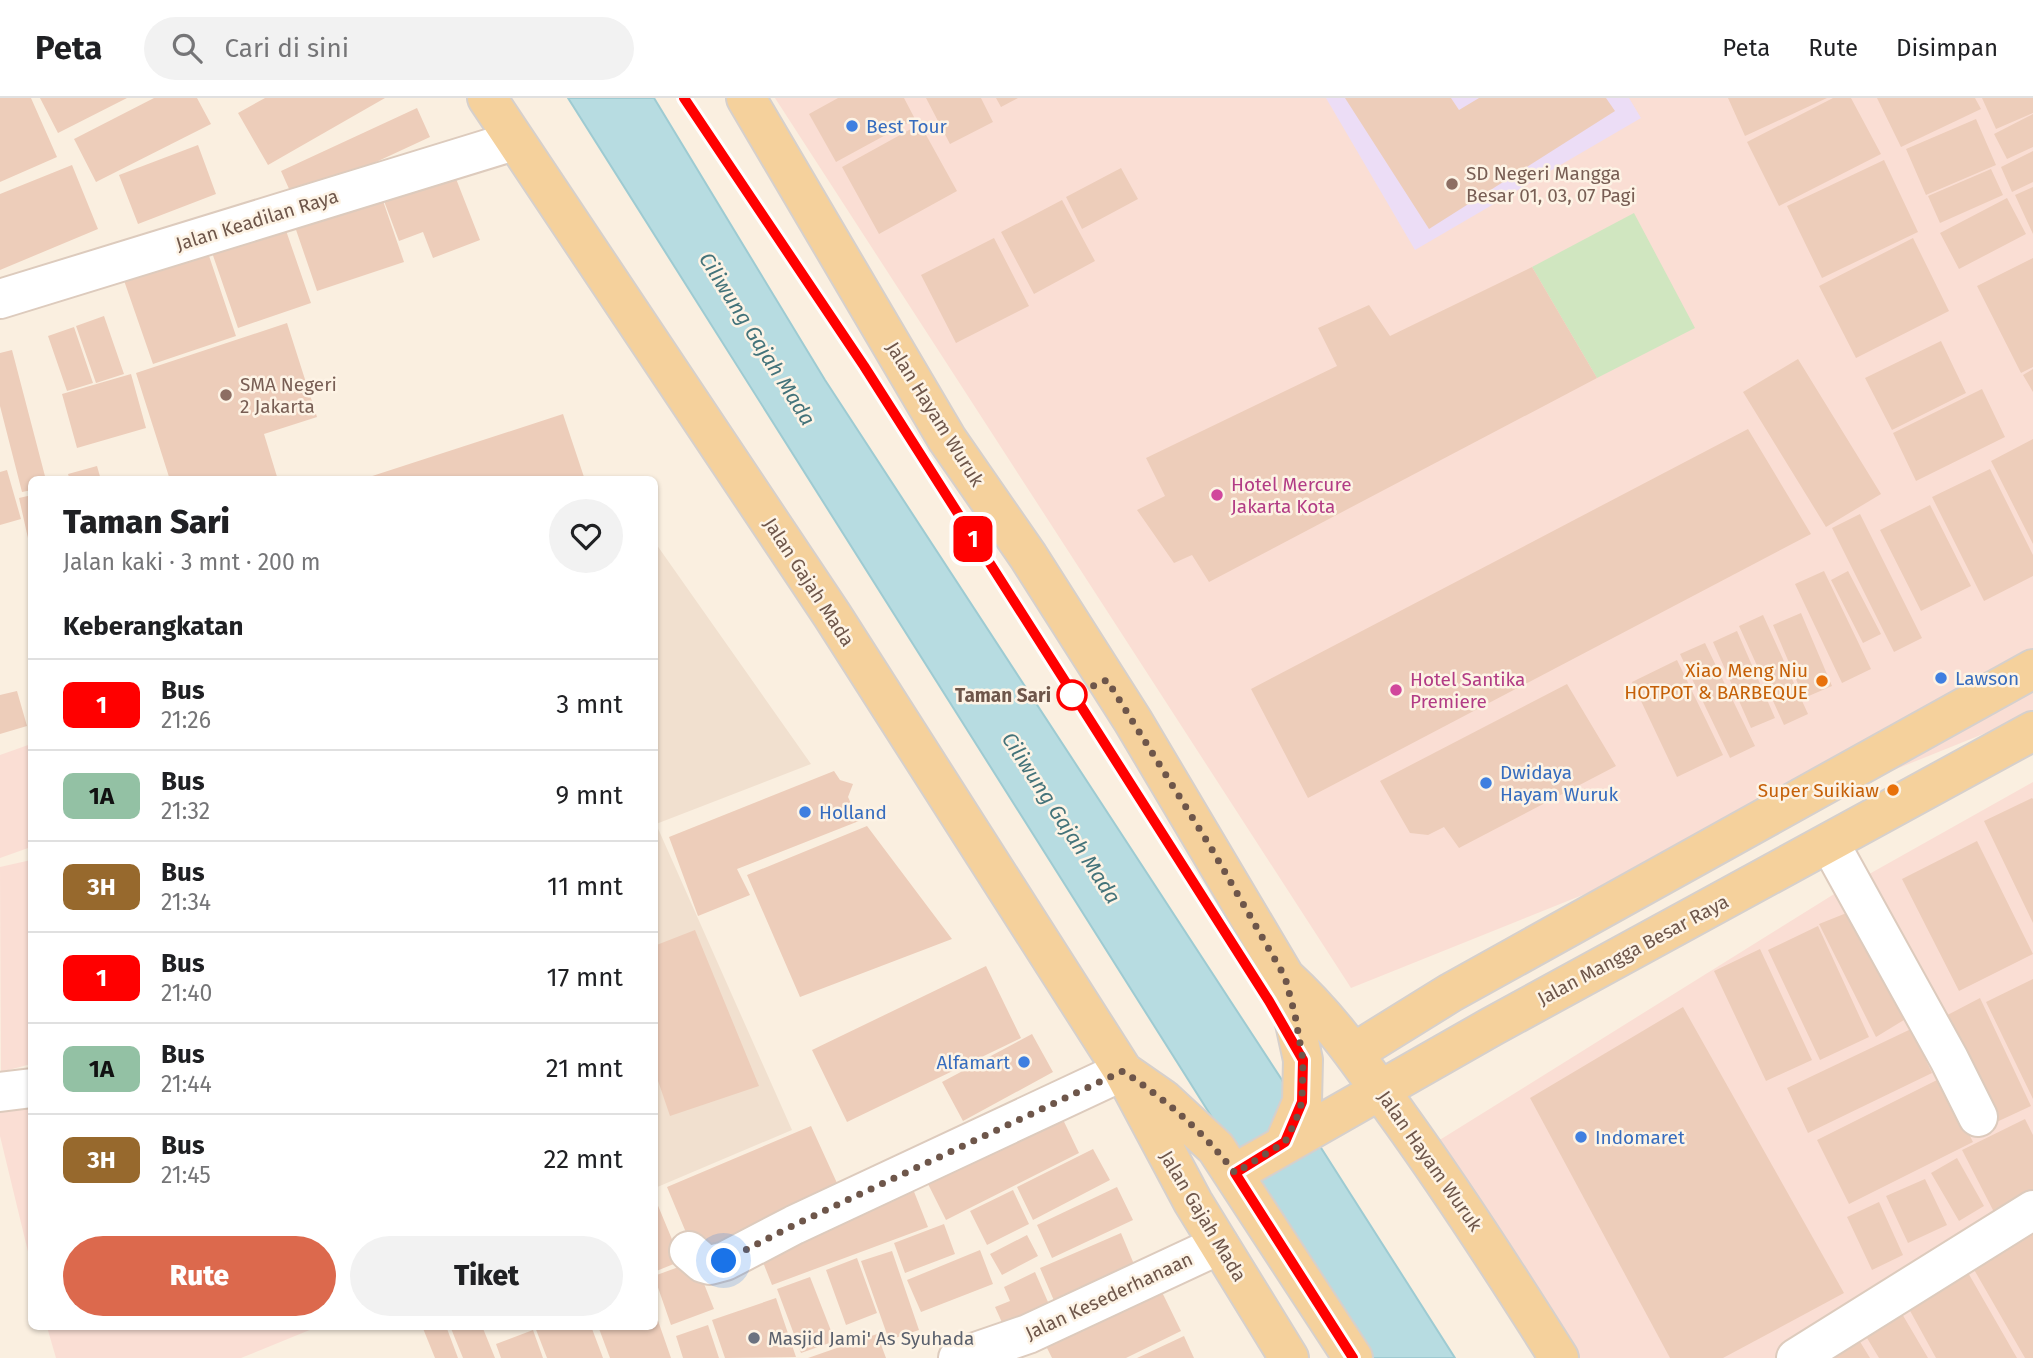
<!DOCTYPE html>
<html lang="id">
<meta charset="utf-8">
<style>
:root{--surface:#fff;--page:#f2f2f2;--text:#202124;--muted:#757577;--line:#e0e0e0;--accent:#dc694d}
body{margin:0;font-family:"Fira Sans",sans-serif;background:var(--page);color:var(--text);height:100vh;display:flex;flex-direction:column;font-size:26px;white-space:nowrap}
*{box-sizing:border-box;margin:0}
p{font-size:23px;color:var(--muted)}
.icon{flex:none;width:38px;height:38px;fill:none;stroke:currentColor;stroke-width:2;stroke-linecap:round;stroke-linejoin:round}
.map{position:relative;flex:1;overflow:hidden}
.details{position:absolute;left:28px;top:378px;width:630px;height:854px;display:flex;flex-direction:column;background:var(--surface);border-radius:10px;box-shadow:0 2px 5px #0004}
.details>*{flex:none}
.badge{padding:0 14px;border-radius:10px;font-size:24px;line-height:46px}
.you{position:absolute;width:35px;height:35px;margin:-18px;border:5px solid #fff;border-radius:50%;background:#1a73e8;box-shadow:0 0 0 10px #1a73e833}
.map>.badge{position:absolute;translate:-50% -50%;box-shadow:0 0 0 4px #fff}
h2{padding:0 35px;font-size:26px;line-height:63px}
.round{display:grid;place-items:center;flex:none;width:74px;height:74px;border-radius:37px;background:var(--page)}
.summary{display:flex;align-items:center;justify-content:space-between;height:119px;padding:0 35px}
h1{font-size:33px;font-weight:800;line-height:52px}
.action{display:flex;gap:14px;margin-top:auto;padding:14px 35px}
.action a{flex:1;height:80px;border-radius:42px;background:var(--accent);color:#fff;font-size:28px;font-weight:800;line-height:80px;text-align:center}
.action a+a{background:var(--page);color:var(--text)}
ul{padding:0;list-style:none}
li{display:flex;align-items:center;gap:21px;height:91px;padding:0 35px;border-top:2px solid var(--line)}
li div{flex:1}
li b{display:block;font-size:26px}
li em{font-style:normal}
li .badge{min-width:77px;font-weight:700;text-align:center}
header{display:flex;align-items:center;gap:42px;box-sizing:border-box;height:98px;padding:0 35px;background:var(--surface);border-bottom:2px solid var(--line)}
header strong{font-size:33px}
nav{display:flex;gap:38px;margin-inline-start:auto;font-size:24px}
.search{width:490px;height:63px;background:var(--page);display:flex;align-items:center;gap:18px;box-sizing:border-box;padding:0 24px;border-radius:38px;color:var(--muted);font-size:26px}
.map>svg:first-child{display:block}
.residential{fill:#f1e0cf}
.commercial{fill:#faded4}
.education{fill:#ecddf6}
.green{fill:#d0e6c0}
.water{fill:#b7dce1;stroke:#9ecbd2;stroke-width:2}
.building{fill:#edcdba}
.lines{fill:none;stroke-linecap:round;stroke-linejoin:round}
.minor-casing{stroke:#ddcbbd;stroke-width:42}
.major-casing{stroke:#d6d0cc;stroke-width:42}
.minor{stroke:#fff;stroke-width:38}
.major{stroke:#f5d19c;stroke-width:38}
.line-casing{stroke:#fff;stroke-width:16}
.line{stroke:#f00;stroke-width:10}
.walk{stroke:#6e564a;stroke-width:7;stroke-dasharray:0 12.6}
.shop-dot{fill:#3f7fe0;stroke:#fdf3e5;stroke-width:2.5}
.education-dot{fill:#8d6e63;stroke:#fdf3e5;stroke-width:2.5}
.hotel-dot{fill:#d1479c;stroke:#fdf3e5;stroke-width:2.5}
.food-dot{fill:#e8710a;stroke:#fdf3e5;stroke-width:2.5}
.stop-dot{fill:#fff;stroke:#f00;stroke-width:3.5}
.worship-dot{fill:#6b7280;stroke:#fdf3e5;stroke-width:2.5}
.labels{text-anchor:middle;dominant-baseline:central;stroke-width:5;stroke-linejoin:round;paint-order:stroke}
.shop-label{font-size:19px;fill:#366cbe;stroke:#fdf3e5;text-anchor:start}
.education-label{font-size:19px;fill:#785e54;stroke:#fdf3e5;text-anchor:start}
.street-label{font-size:19px;fill:#6e564a;stroke:#fdf3e5}
.hotel-label{font-size:19px;fill:#b23c85;stroke:#fdf3e5;text-anchor:start}
.food-label{font-size:19px;fill:#c56008;stroke:#fdf3e5;text-anchor:end}
.stop-label{font-size:19px;font-weight:bold;fill:#6e564a;stroke:#fdf3e5;text-anchor:end}
.worship-label{font-size:19px;fill:#5b616d;stroke:#fdf3e5;text-anchor:start}
.water-label{font-size:21px;font-style:italic;fill:#43737a;stroke:#fdf3e5}
</style>
<header>
<strong>Peta</strong>
<div class="search"><svg class="icon" aria-label="search" viewBox="0 0 24 24"><circle cx="10" cy="10" r="6"/><path d="M15 15l6 6"/></svg>Cari di sini</div>
<nav><a>Peta</a><a>Rute</a><a>Disimpan</a></nav>
</header>
<div class="map">
<svg width="2033" height="1260" viewBox="0 0 2033 1260">
<rect width="100%" height="100%" fill="#faefe0"/>
<path class="residential" d="M654 443 811 666 656 726 792 1032 655 1090Z"/>
<path class="commercial" d="M775 0H2033V616L1351 890Z
M31 646V749L0 760V657Z
M2033 684V1260H1565L1438 1043 1839 793Z
M31 762V966L1 974 0 769Z
M31 1000V1166L0 1038V1007Z
M47 1229V1228L317 1229 241 1260H56Z"/>
<path class="education" d="M1326 0H1629L1641 20 1415 152Z"/>
<path class="green" d="M1634 115 1695 230 1597 280 1532 169Z"/>
<path class="water" d="M568 0H654L825 282 1282 982 1295 1009 1455 1260H1364Z"/>
<path class="building" d="M0 0H31L57 59 0 84Z
M40 0H127L58 35Z
M154 0H197L211 26 96 84 74 41Z
M265 0H385L268 67 238 15Z
M838 0H904L915 21 836 64 809 16Z
M926 0H981L993 24 950 46Z
M996 0H1018L1001 9Z
M1345 0H1451L1459 12 1479 0H1606L1615 13 1429 131Z
M1728 0H1827L1745 38Z
M1833 0H1851L1881 56 1779 108 1747 44Z
M1877 0H1975L1981 11 1901 49Z
M1982 0H2033V15L1996 31Z
M417 10 430 39 294 102 281 73Z
M2033 16V49L2007 61 1994 36Z
M1976 21 1996 67 1926 97 1906 51Z
M920 26 957 93 879 136 842 69Z
M198 47 216 96 138 126 119 77Z
M2033 53V84L2012 94 2001 69Z
M1884 62 1918 134 1822 180 1787 108Z
M72 67 98 131 0 172V96Z
M451 68 480 142 433 160 423 134 399 143 381 95Z
M1121 70 1138 101 1082 131 1066 99Z
M1991 71 2003 97 1940 125 1928 98Z
M2033 89V136L2015 97Z
M381 97 404 164 317 193 294 126Z
M2007 100 2026 136 1959 171 1940 135Z
M1062 102 1095 163 1034 196 1001 134Z
M281 118 311 205 238 230 208 143Z
M994 140 1029 208 956 245 921 177Z
M1913 140 1949 213 1856 260 1819 188Z
M204 143 236 238 153 266 120 171Z
M2033 160V269L2021 275 1977 188Z
M1532 169 1597 280 1209 484 1192 457 1174 465 1137 412 1165 398 1146 360 1337 268 1318 230 1369 207 1390 238Z
M104 218 124 276 96 285 76 228Z
M287 225 317 319 264 336 278 382H170L136 275Z
M74 229 93 285 67 293 48 238Z
M1941 243 1966 295 1892 332 1865 280Z
M12 252 46 382H32V392L22 394 0 308V255Z
M1798 261 1881 396 1826 429 1743 294Z
M2033 271V294L2023 277Z
M131 276 146 330 77 350 62 296Z
M1982 291 2005 339 1916 383 1893 335Z
M563 316 585 382H364L363 381Z
M1748 331 1811 436 1308 700 1251 591Z
M2033 341V446L1991 363Z
M97 368 101 382H70L68 376Z
M1990 371 2033 457V478L1984 503 1932 399Z
M7 372 21 421 0 427V374Z
M32 397V449H30L19 400Z
M1930 407 1971 488 1921 513 1880 432Z
M1860 416 1922 540 1894 554 1832 430Z
M1824 473 1871 571 1842 585 1795 486Z
M1848 473 1881 536 1863 545 1831 482Z
M1801 515 1832 588 1804 600 1773 527Z
M1763 517 1808 616 1784 627 1739 528Z
M1737 533 1775 620 1751 630 1713 544Z
M1705 545 1755 648 1730 660 1680 556Z
M1677 562 1723 657 1677 679 1632 584Z
M1567 586 1616 668 1459 750 1444 729 1428 737 1410 735 1380 683Z
M17 593 27 628 0 636V597Z
M834 673 840 682 853 686 848 699 859 723 737 771 750 797 698 818 669 739Z
M2032 700 2033 701V825L1984 723Z
M867 728 952 841 800 899 747 777Z
M1977 743 2033 856 1959 893 1902 781Z
M1859 810 1917 914 1876 939 1819 826Z
M1818 828 1869 939 1820 962 1768 852Z
M695 832 759 988 670 1018 654 971V848Z
M1760 851 1812 962 1766 983 1714 873Z
M986 868 1021 940 847 1024 812 952Z
M2033 881V1001L1986 904Z
M1980 900 2031 1008 1988 1028 1936 923Z
M1683 909 1844 1195 1723 1260H1670L1530 1000Z
M1911 931 1932 975 1808 1035 1787 990Z
M1032 936 1053 974 963 1023 942 984Z
M1941 980 1973 1044 1849 1106 1817 1042Z
M1057 1009 1079 1055 946 1122 923 1076Z
M2025 1021 2033 1037V1094L1994 1114 1962 1052Z
M811 1028 842 1096 695 1156 667 1089Z
M1093 1051 1110 1082 1033 1122 1017 1089Z
M1957 1060 1984 1108 1959 1123 1931 1075Z
M1925 1081 1947 1127 1908 1145 1886 1098Z
M1117 1089 1133 1122 1052 1160 1037 1127Z
M913 1091 928 1129 772 1187 757 1149Z
M1013 1092 1029 1126 987 1147 970 1113Z
M654 1098 681 1163 654 1174Z
M1879 1104 1903 1157 1872 1172 1847 1119Z
M2033 1117V1260H2025L1965 1156Z
M944 1126 955 1156 905 1175 894 1145Z
M1121 1135 1136 1171 1055 1205 1040 1170Z
M1027 1137 1038 1158 1002 1177 990 1156Z
M980 1152 993 1186 921 1214 907 1182Z
M892 1153 919 1232 889 1242 861 1163Z
M857 1160 877 1215 846 1227 826 1172Z
M695 1163 714 1211 671 1227 654 1178Z
M1963 1166 2017 1260H1936L1903 1200Z
M1035 1174 1051 1211 1005 1231 995 1209 1010 1203 1004 1189Z
M810 1179 835 1243 801 1255 777 1191Z
M1157 1184 1181 1233 1126 1260H1052L1043 1242Z
M776 1200 796 1259 725 1260 712 1222Z
M1898 1209 1928 1260H1879L1861 1230Z
M655 1214 671 1260H610L598 1228H654Z
M708 1227 719 1260H683L676 1238Z
M422 1228H446L458 1260H435Z
M450 1228H482L495 1260H463Z
M538 1228H591L603 1260H547L535 1229Z
M1851 1229 1870 1260H1804Z
M533 1232 543 1260H501L496 1246Z
M877 1236 886 1260H808Z
M1184 1238 1194 1260H1137Z"/>
<g class="lines">
<defs>
<path id="minor" d="M0 201 514 43
M1830 746 1949 961 1978 1019
M0 994 32 990
M689 1153 703 1165 710 1167 725 1163 794 1127 1123 973
M958 1260 1028 1236 1219 1147
M1796 1260 2033 1112"/>
<path id="major" d="M487 0 832 517 1123 973 1193 1104 1289 1260
M746 0 947 341 1028 458 1133 623 1285 879 1303 962 1302 1004 1285 1044
M1285 879C1334 924 1361 966 1399 1019 1456 1098 1508 1179 1559 1260
M1355 954 1450 895 2033 571
M1127 976 1163 1001 1216 1050 1353 1260
M1235 1075 1491 929 2033 633"/>
</defs>
<use href="#minor" class="minor-casing"/>
<use href="#major" class="major-casing"/>
<use href="#minor" class="minor"/>
<use href="#major" class="major"/>
</g>
<g class="lines">
<defs>
<path id="line" d="M684 0 864 268 1269 903 1303 962 1302 1004 1285 1044 1235 1075 1353 1260"/>
</defs>
<use href="#line" class="line-casing"/>
<use href="#line" class="line"/>
<path class="walk" d="M724 1163 794 1127 1123 973C1166 1002 1203 1033 1235 1075L1285 1044 1296 1022 1302 1004 1303 962 1295 917 1285 879 1210 748 1107 582 1072 597"/>
</g>
<g class="shop-dot">
<circle cx="852" cy="28" r="7"/>
<circle cx="1941" cy="580" r="7"/>
<circle cx="1486" cy="685" r="7"/>
<circle cx="805" cy="714" r="7"/>
<circle cx="1024" cy="964" r="7"/>
<circle cx="1581" cy="1039" r="7"/>
</g>
<g class="education-dot">
<circle cx="1452" cy="86" r="7"/>
<circle cx="226" cy="297" r="7"/>
</g>
<g class="hotel-dot">
<circle cx="1217" cy="397" r="7"/>
<circle cx="1396" cy="592" r="7"/>
</g>
<g class="food-dot">
<circle cx="1822" cy="583" r="7"/>
<circle cx="1893" cy="692" r="7"/>
</g>
<circle class="stop-dot" cx="1072" cy="597" r="14"/>
<circle class="worship-dot" cx="754" cy="1240" r="7"/>
<g class="labels">
<g class="shop-label">
<text x="866" y="28">Best Tour</text>
<text x="1955" y="580">Lawson</text>
<text x="1500" y="674">Dwidaya<tspan x="1500" dy="22">Hayam Wuruk</tspan></text>
<text x="819" y="714">Holland</text>
<text x="1010" y="964" text-anchor="end">Alfamart</text>
<text x="1595" y="1039">Indomaret</text>
</g>
<g class="education-label">
<text x="1466" y="75">SD Negeri Mangga<tspan x="1466" dy="22">Besar 01, 03, 07 Pagi</tspan></text>
<text x="240" y="286">SMA Negeri<tspan x="240" dy="22">2 Jakarta</tspan></text>
</g>
<g class="street-label">
<text transform="translate(257 122) rotate(-17)">Jalan Keadilan Raya</text>
<text transform="translate(935 316) rotate(58)">Jalan Hayam Wuruk</text>
<text transform="translate(809 484) rotate(57)">Jalan Gajah Mada</text>
<text transform="translate(1633 852) rotate(-28)">Jalan Mangga Besar Raya</text>
<text transform="translate(1430 1063) rotate(55)">Jalan Hayam Wuruk</text>
<text transform="translate(1203 1118) rotate(59)">Jalan Gajah Mada</text>
<text transform="translate(1109 1198) rotate(-25)">Jalan Kesederhanaan</text>
</g>
<g class="hotel-label">
<text x="1231" y="386">Hotel Mercure<tspan x="1231" dy="22">Jakarta Kota</tspan></text>
<text x="1410" y="581">Hotel Santika<tspan x="1410" dy="22">Premiere</tspan></text>
</g>
<g class="food-label">
<text x="1808" y="572">Xiao Meng Niu<tspan x="1808" dy="22">HOTPOT &amp; BARBEQUE</tspan></text>
<text x="1879" y="692">Super Suikiaw</text>
</g>
<g class="stop-label">
<text x="1051" y="597">Taman Sari</text>
</g>
<g class="worship-label">
<text x="768" y="1240">Masjid Jami' As Syuhada</text>
</g>
<g class="water-label">
<text transform="translate(757 241) rotate(58)">Ciliwung Gajah Mada</text>
<text transform="translate(1061 720) rotate(57)">Ciliwung Gajah Mada</text>
</g>
</g>
</svg>
<div class="you" style="left:724px;top:1163px"></div>
<b class="badge" style="left:973px;top:441px;background:#f00;color:#fff">1</b>
<section class="details">
<div class="summary"><div><h1>Taman Sari</h1><p>Jalan kaki · 3 mnt · 200 m</p></div><a class="round"><svg class="icon" aria-label="heart" viewBox="0 0 24 24"><path d="M12 20l-8-8c-3-5 5-10 8-4 3-6 11-1 8 4z"/></svg></a></div>
<h2>Keberangkatan</h2>
<ul>
<li><span class="badge" style="background:#f00;color:#fff">1</span><div><b>Bus</b><p>21:26</p></div><em>3 mnt</em></li>
<li><span class="badge" style="background:#93c1a4;color:#111">1A</span><div><b>Bus</b><p>21:32</p></div><em>9 mnt</em></li>
<li><span class="badge" style="background:#97692d;color:#fff">3H</span><div><b>Bus</b><p>21:34</p></div><em>11 mnt</em></li>
<li><span class="badge" style="background:#f00;color:#fff">1</span><div><b>Bus</b><p>21:40</p></div><em>17 mnt</em></li>
<li><span class="badge" style="background:#93c1a4;color:#111">1A</span><div><b>Bus</b><p>21:44</p></div><em>21 mnt</em></li>
<li><span class="badge" style="background:#97692d;color:#fff">3H</span><div><b>Bus</b><p>21:45</p></div><em>22 mnt</em></li>
</ul>
<div class="action"><a>Rute</a><a>Tiket</a></div>
</section>
</div>
